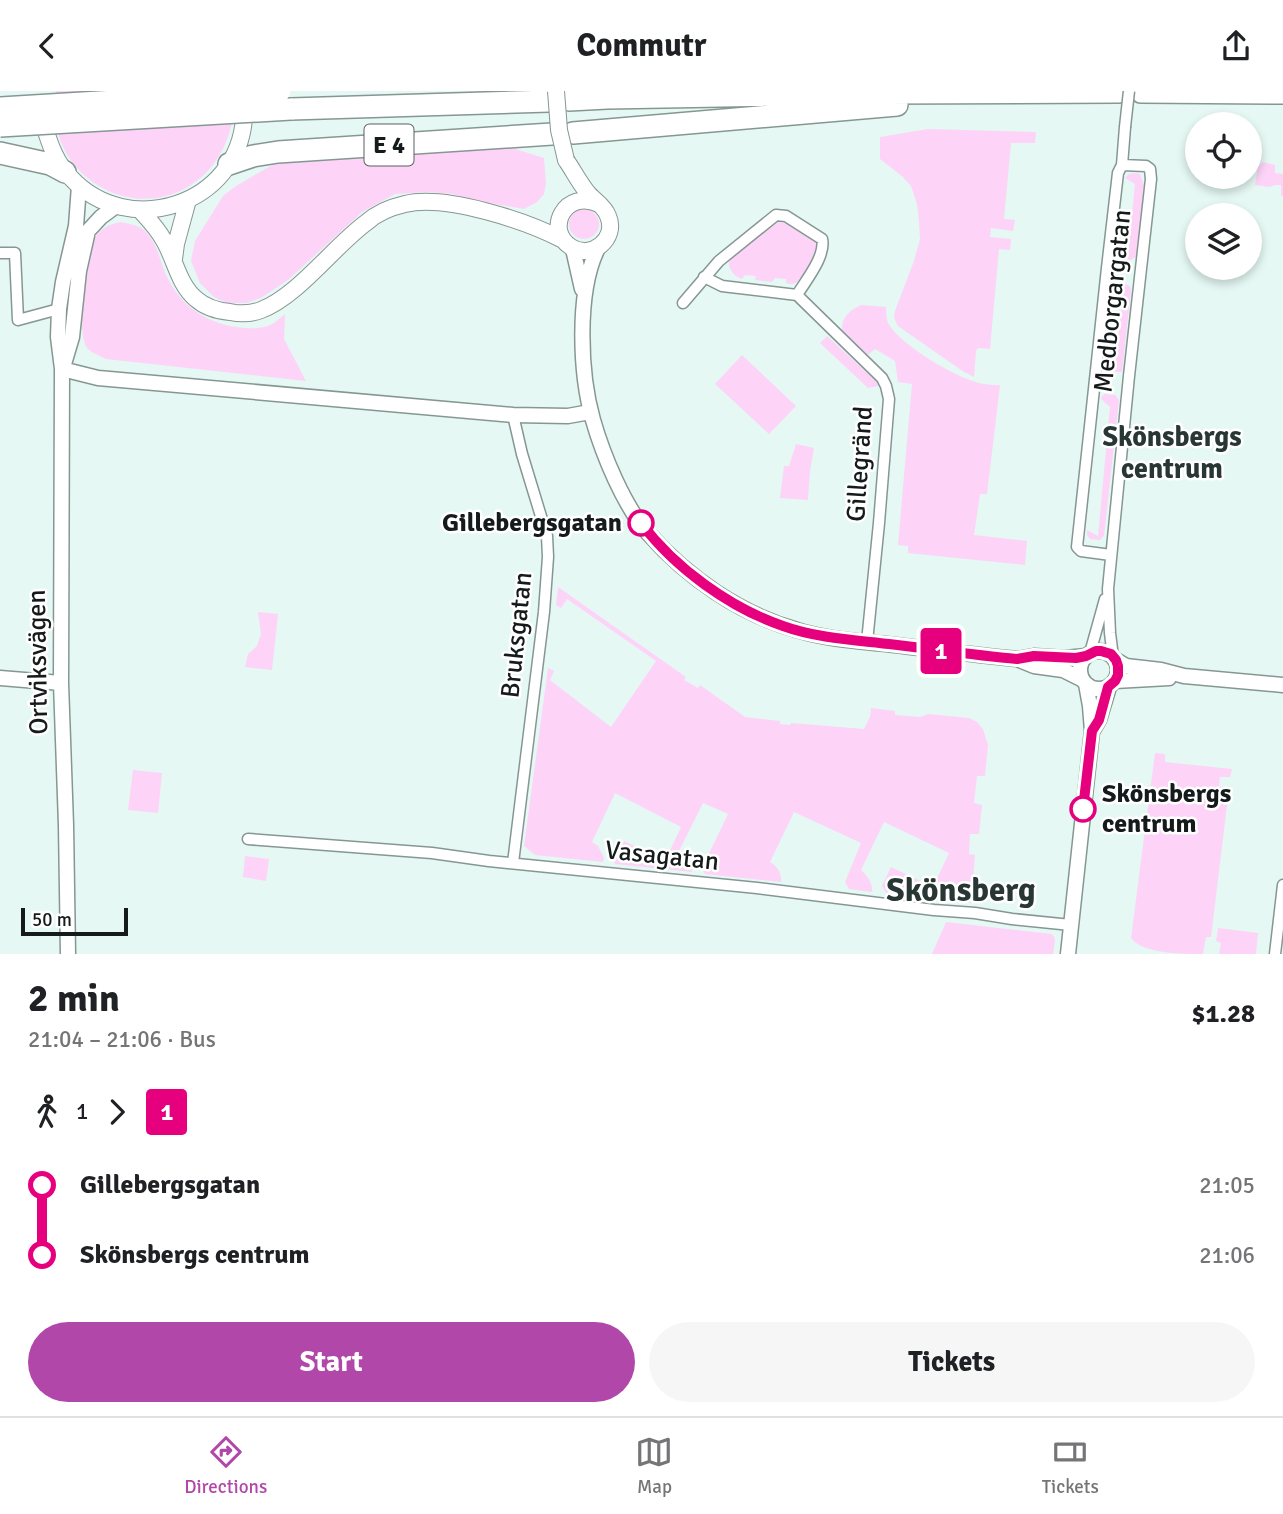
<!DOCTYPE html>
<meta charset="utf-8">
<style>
:root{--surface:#fff;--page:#f6f6f6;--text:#202124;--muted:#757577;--line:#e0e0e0;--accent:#b147a8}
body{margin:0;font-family:Signika,sans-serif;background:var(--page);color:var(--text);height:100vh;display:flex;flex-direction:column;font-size:26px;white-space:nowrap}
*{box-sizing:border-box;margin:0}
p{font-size:23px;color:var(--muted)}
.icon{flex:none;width:38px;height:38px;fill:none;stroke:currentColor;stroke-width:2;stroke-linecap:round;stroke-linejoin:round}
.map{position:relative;height:863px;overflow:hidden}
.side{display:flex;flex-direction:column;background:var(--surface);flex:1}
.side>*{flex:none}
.badge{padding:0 14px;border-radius:5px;font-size:24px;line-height:46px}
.controls{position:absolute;left:1185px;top:21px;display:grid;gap:14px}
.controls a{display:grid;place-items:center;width:77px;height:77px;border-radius:50%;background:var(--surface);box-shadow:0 4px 10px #0003;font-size:35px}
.scale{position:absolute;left:21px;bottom:18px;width:107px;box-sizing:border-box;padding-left:7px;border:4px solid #151b1a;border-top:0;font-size:19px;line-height:24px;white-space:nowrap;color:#151b1a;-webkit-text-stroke:5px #fff;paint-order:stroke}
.map>.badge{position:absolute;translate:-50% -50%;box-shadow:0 0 0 4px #fff}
.legs{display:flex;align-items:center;gap:10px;height:77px;padding:0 28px;font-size:23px}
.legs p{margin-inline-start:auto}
.summary{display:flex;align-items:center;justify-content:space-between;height:119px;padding:0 28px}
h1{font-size:38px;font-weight:700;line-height:52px}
.button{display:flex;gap:14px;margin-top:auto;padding:14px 28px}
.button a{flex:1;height:80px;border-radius:42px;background:var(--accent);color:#fff;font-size:28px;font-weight:700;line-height:80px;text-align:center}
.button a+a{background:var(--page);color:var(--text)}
ul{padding:0 28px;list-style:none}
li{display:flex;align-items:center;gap:24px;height:70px;font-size:26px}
li i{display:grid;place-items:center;width:10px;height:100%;margin:0 9px;background:currentColor}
li i::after{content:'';width:18px;height:18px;margin:-9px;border:5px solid;border-radius:50%;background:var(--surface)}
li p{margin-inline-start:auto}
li:first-child i{background:linear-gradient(#0000 50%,currentColor 0)}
li:last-child i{background:linear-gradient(currentColor 50%,#0000 0)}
header{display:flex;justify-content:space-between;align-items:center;height:91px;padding:0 28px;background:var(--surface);font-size:32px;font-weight:700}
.tab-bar{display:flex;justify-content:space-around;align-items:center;height:98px;border-top:2px solid var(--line);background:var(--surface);font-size:19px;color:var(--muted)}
.tab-bar a{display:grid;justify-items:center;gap:4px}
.tab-bar .on{color:var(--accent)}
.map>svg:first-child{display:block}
.green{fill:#fed3f8}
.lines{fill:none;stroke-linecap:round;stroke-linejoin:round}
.minor-casing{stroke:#869793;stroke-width:13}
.tertiary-casing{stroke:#869793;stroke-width:17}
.secondary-casing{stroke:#869793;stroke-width:18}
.motorway-casing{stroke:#869793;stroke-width:24}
.minor{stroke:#fff;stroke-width:10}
.tertiary{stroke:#fff;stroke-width:14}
.secondary{stroke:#fff;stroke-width:16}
.motorway{stroke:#fff;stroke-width:21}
.minor-bridge-casing{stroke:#869793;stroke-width:13;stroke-linecap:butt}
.secondary-bridge-casing{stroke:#869793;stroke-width:18;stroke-linecap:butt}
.motorway-bridge-casing{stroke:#869793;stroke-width:24;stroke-linecap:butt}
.minor-bridge{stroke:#fff;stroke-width:10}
.secondary-bridge{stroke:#fff;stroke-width:16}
.motorway-bridge{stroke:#fff;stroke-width:21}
.line-1-casing{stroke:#fff;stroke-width:16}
.line-1{stroke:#e6007e;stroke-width:10}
.stop-1-dot{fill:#fff;stroke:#e6007e;stroke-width:3.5}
.labels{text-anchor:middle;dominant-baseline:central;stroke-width:5;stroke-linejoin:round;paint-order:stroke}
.shield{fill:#fff;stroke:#5b5f5f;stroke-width:2}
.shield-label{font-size:24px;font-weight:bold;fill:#151b1a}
.street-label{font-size:26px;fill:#151b1a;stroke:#fff}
.stop-label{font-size:26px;font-weight:bold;fill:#151b1a;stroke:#fff;text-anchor:end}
.neighbourhood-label{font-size:28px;font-weight:bold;fill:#283733;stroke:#fff}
.district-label{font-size:33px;font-weight:bold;fill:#283733;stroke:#fff}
</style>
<header><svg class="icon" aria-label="back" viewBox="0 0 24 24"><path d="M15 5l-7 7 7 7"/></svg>Commutr<svg class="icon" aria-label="share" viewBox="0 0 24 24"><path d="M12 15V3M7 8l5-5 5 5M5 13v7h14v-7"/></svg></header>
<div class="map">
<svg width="1283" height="863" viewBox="0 0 1283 863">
<rect width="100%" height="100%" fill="#e5f8f3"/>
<path class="green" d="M56 0H231C231 7 233 14 233 21 232 39 225 57 215 71 158 148 40 94 56 0Z
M928 38 1036 41 1035 52H1011L1004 128 1015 129 1013 140 991 137 990 146 1011 148 1010 159 999 158 990 258 978 257 976 260 974 286 964 281 898 235 894 227 895 220 914 170 920 148 919 130 917 113 911 95 903 86 880 68V46Z
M512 57 544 67 546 92 544 103 537 111 524 118 484 111 452 103 428 101 395 103 362 121 288 189 261 207 246 212H227L214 206 200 192 191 170 195 150 223 105 236 95 272 74 308 69Z
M1263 71 1275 74V82L1283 83V105H1281V94H1275L1270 96 1255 94 1258 75Z
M1134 82 1140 83 1144 94 1137 165 1131 169 1123 168 1117 163 1118 158 1128 163 1135 93 1125 87 1129 83Z
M569 133a15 15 0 1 1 30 0a15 15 0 1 1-30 0Z
M121 131C129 133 139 134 145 140 156 151 159 165 164 179 176 209 198 228 230 235 241 237 256 239 268 235 274 233 280 227 285 223L284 248 306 290 106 268C100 265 92 262 87 257 76 241 84 164 94 148 102 136 108 134 121 131Z
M778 131 789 132 814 148C816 153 817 154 815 160 814 166 802 187 797 191 793 194 790 193 786 192V188L775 187 772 191 755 189 756 185 745 184 742 188C734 186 726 176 730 168Z
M1122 192 1130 195 1131 200 1122 281 1104 280 1105 273 1115 277 1123 203 1114 197 1117 194Z
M861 214 886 216C886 221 886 227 888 232 900 254 959 289 984 293 989 294 995 294 1000 294L987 403H980L974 444 1027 450 1025 474 908 462V455L898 454 912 293 898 291 895 270 875 258 868 264 842 239C841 227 850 219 861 214Z
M827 245 876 290 879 295 868 297 820 252Z
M742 264 796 315 769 343 715 293Z
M1105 303 1115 304 1119 309 1104 445 1100 449 1090 448 1087 444V439L1098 445 1110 316 1101 308 1102 305Z
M796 353 814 357 810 380 808 409 780 407 784 375H789Z
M558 496 686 586 684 589 698 597 700 594 745 626 780 630V633L790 634 791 632 864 638 870 626 871 617 895 620V624L920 626 928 623 969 627 977 631 983 638 988 654 985 685H977L974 712 982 714 979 743H970L969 763 975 764 971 812 887 803 882 795 891 776 933 796 949 762 884 731 861 779C867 784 873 793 872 801L849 798 845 791 861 752 794 721 770 771C777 775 782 782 781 791L705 783 702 777 728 723 703 712 679 760 687 764 691 775 692 781 615 773 614 769 624 750 665 770 681 736 615 702 592 751 598 755 604 767 603 771 535 764 524 755 548 577 554 580 550 589 611 636 656 570 567 508 561 517 556 514Z
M258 521 278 523 272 579 245 576 248 563 257 555 261 543Z
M1155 662 1165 663V671L1232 678 1230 686H1220L1219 696 1229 698 1211 846H1206L1203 863C1184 863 1142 863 1131 847Z
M133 679 162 682 158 722 128 719Z
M245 765 269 768 266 790 243 786Z
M946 831 1052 843 1055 848 1053 863H932Z
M1218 837 1258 842 1256 863H1219L1221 852 1216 850Z"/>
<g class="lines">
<defs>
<path id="minor" d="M0 162H15L18 229 59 218
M704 186 722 195 797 204 882 287 886 295 889 308 879 432 867 551
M683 212 719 170 776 124 786 125 822 148C826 165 806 189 797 204
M1111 464 1081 460 1077 456 1107 177 1118 82 1122 74
M1090 562 1105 508
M1113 566 1110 542 1108 498 1129 285 1151 88 1150 78 1146 75 1122 74 1125 36
M248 748 432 762 489 770 757 797 934 819 975 822 1012 828 1071 834
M513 772 544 521 548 466 547 445 522 363 513 324
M1275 863 1283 794"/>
<path id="tertiary" d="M598 157C576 201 580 283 593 329 603 364 624 415 648 442 688 487 740 523 797 539 825 548 857 550 886 553 930 558 973 564 1017 568L1034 575 1063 579 1083 589
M573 158 582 198
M64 273 72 246 79 180 88 140 101 126 116 115
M62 278 98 287 513 324 568 325 590 321
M1080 579a19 19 0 1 1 38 0a19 19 0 1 1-38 0Z
M1018 568 1034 565 1065 567 1086 565
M1116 569 1126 575 1161 579 1184 585 1283 594
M0 587 61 592
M1115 590 1169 587
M1093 639 1099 629 1109 596
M68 863 66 734 61 592 62 278 58 246 59 218 63 191 76 135 79 95
M1068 863 1092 640 1090 615 1086 593"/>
<path id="secondary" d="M44 34C50 54 56 72 71 87 129 149 238 114 244 27
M566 69C573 79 579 91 587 101 593 109 604 114 608 125 618 148 591 169 571 156 544 139 565 97 599 113
M140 119C148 128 157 137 163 148 175 167 178 193 196 208 205 216 218 220 230 221 240 223 251 223 261 219 298 205 334 155 367 131 377 122 392 116 405 113 446 103 526 130 563 149
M174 168 176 153 188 109"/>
<path id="motorway" d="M1141 1 1283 2
M569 9 607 7 885 2 1119 1
M291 18 549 10
M573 42 897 14
M0 62 50 73 65 81
M229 73 253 65 278 61 552 43"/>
</defs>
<use href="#minor" class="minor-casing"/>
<use href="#tertiary" class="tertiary-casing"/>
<use href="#secondary" class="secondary-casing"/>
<use href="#motorway" class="motorway-casing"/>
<use href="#minor" class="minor"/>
<use href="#tertiary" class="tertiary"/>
<use href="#secondary" class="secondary"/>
<use href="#motorway" class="motorway"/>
<defs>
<path id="minor-bridge" d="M1125 36 1129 0"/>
<path id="secondary-bridge" d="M556 0 559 39 566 69"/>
<path id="motorway-bridge" d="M0 17 280 0
M0 35 291 18"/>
</defs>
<use href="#minor-bridge" class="minor-bridge-casing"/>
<use href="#secondary-bridge" class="secondary-bridge-casing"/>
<use href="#motorway-bridge" class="motorway-bridge-casing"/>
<use href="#minor-bridge" class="minor-bridge"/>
<use href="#secondary-bridge" class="secondary-bridge"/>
<use href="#motorway-bridge" class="motorway-bridge"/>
</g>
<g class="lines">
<defs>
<path id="line-1" d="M641 432C675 477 730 517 783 535 816 547 854 549 889 553 932 558 974 564 1017 568L1034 565 1076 567 1086 565 1096 560H1101L1111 563 1116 569 1118 575V584L1115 590 1108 596 1099 629 1092 640 1083 718"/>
</defs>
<use href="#line-1" class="line-1-casing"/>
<use href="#line-1" class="line-1"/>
</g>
<g class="stop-1-dot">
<circle cx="641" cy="432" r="12"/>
<circle cx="1083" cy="718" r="12"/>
</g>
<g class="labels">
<rect class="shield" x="364.5" y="33.5" width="49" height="41" rx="5"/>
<g class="shield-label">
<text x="389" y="54">E 4</text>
</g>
<g class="street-label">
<text transform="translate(1113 210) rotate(-84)">Medborgargatan</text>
<text transform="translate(860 373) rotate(-86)">Gillegränd</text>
<text transform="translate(517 544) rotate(-84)">Bruksgatan</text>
<text transform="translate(38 571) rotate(-91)">Ortviksvägen</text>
<text transform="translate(662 765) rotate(6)">Vasagatan</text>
</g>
<g class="stop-label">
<text x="622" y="432">Gillebergsgatan</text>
<text x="1102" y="703" text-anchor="start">Skönsbergs<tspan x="1102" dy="30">centrum</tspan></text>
</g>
<g class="neighbourhood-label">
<text x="1172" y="346">Skönsbergs<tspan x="1172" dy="32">centrum</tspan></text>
</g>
<g class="district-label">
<text x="961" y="799">Skönsberg</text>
</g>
</g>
</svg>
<div class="controls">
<a><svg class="icon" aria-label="locate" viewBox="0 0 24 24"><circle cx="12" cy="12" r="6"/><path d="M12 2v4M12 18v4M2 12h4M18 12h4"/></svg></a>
<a><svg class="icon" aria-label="layers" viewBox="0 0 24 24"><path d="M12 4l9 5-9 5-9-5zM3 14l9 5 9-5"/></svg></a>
</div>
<div class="scale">50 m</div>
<b class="badge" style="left:941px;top:560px;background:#e6007e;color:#fff">1</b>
</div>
<section class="side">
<div class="summary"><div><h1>2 min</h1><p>21:04 – 21:06 · Bus</p></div><b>$1.28</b></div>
<div class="legs"><svg class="icon" aria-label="walk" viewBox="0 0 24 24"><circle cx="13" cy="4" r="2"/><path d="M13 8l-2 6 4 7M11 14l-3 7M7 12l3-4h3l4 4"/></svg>1<svg class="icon" aria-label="forward" viewBox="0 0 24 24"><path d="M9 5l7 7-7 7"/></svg><b class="badge" style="background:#e6007e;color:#fff">1</b></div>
<ul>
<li><i style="color:#e6007e"></i><b>Gillebergsgatan</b><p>21:05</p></li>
<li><i style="color:#e6007e"></i><b>Skönsbergs centrum</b><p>21:06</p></li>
</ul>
<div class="button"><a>Start</a><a>Tickets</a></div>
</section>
<nav class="tab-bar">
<a class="on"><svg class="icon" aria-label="directions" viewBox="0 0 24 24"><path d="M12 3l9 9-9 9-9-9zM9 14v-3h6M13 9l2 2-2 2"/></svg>Directions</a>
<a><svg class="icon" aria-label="map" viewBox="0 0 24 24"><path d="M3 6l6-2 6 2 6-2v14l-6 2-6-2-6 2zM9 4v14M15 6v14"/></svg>Map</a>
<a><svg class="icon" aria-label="tickets" viewBox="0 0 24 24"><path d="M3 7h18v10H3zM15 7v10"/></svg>Tickets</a>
</nav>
